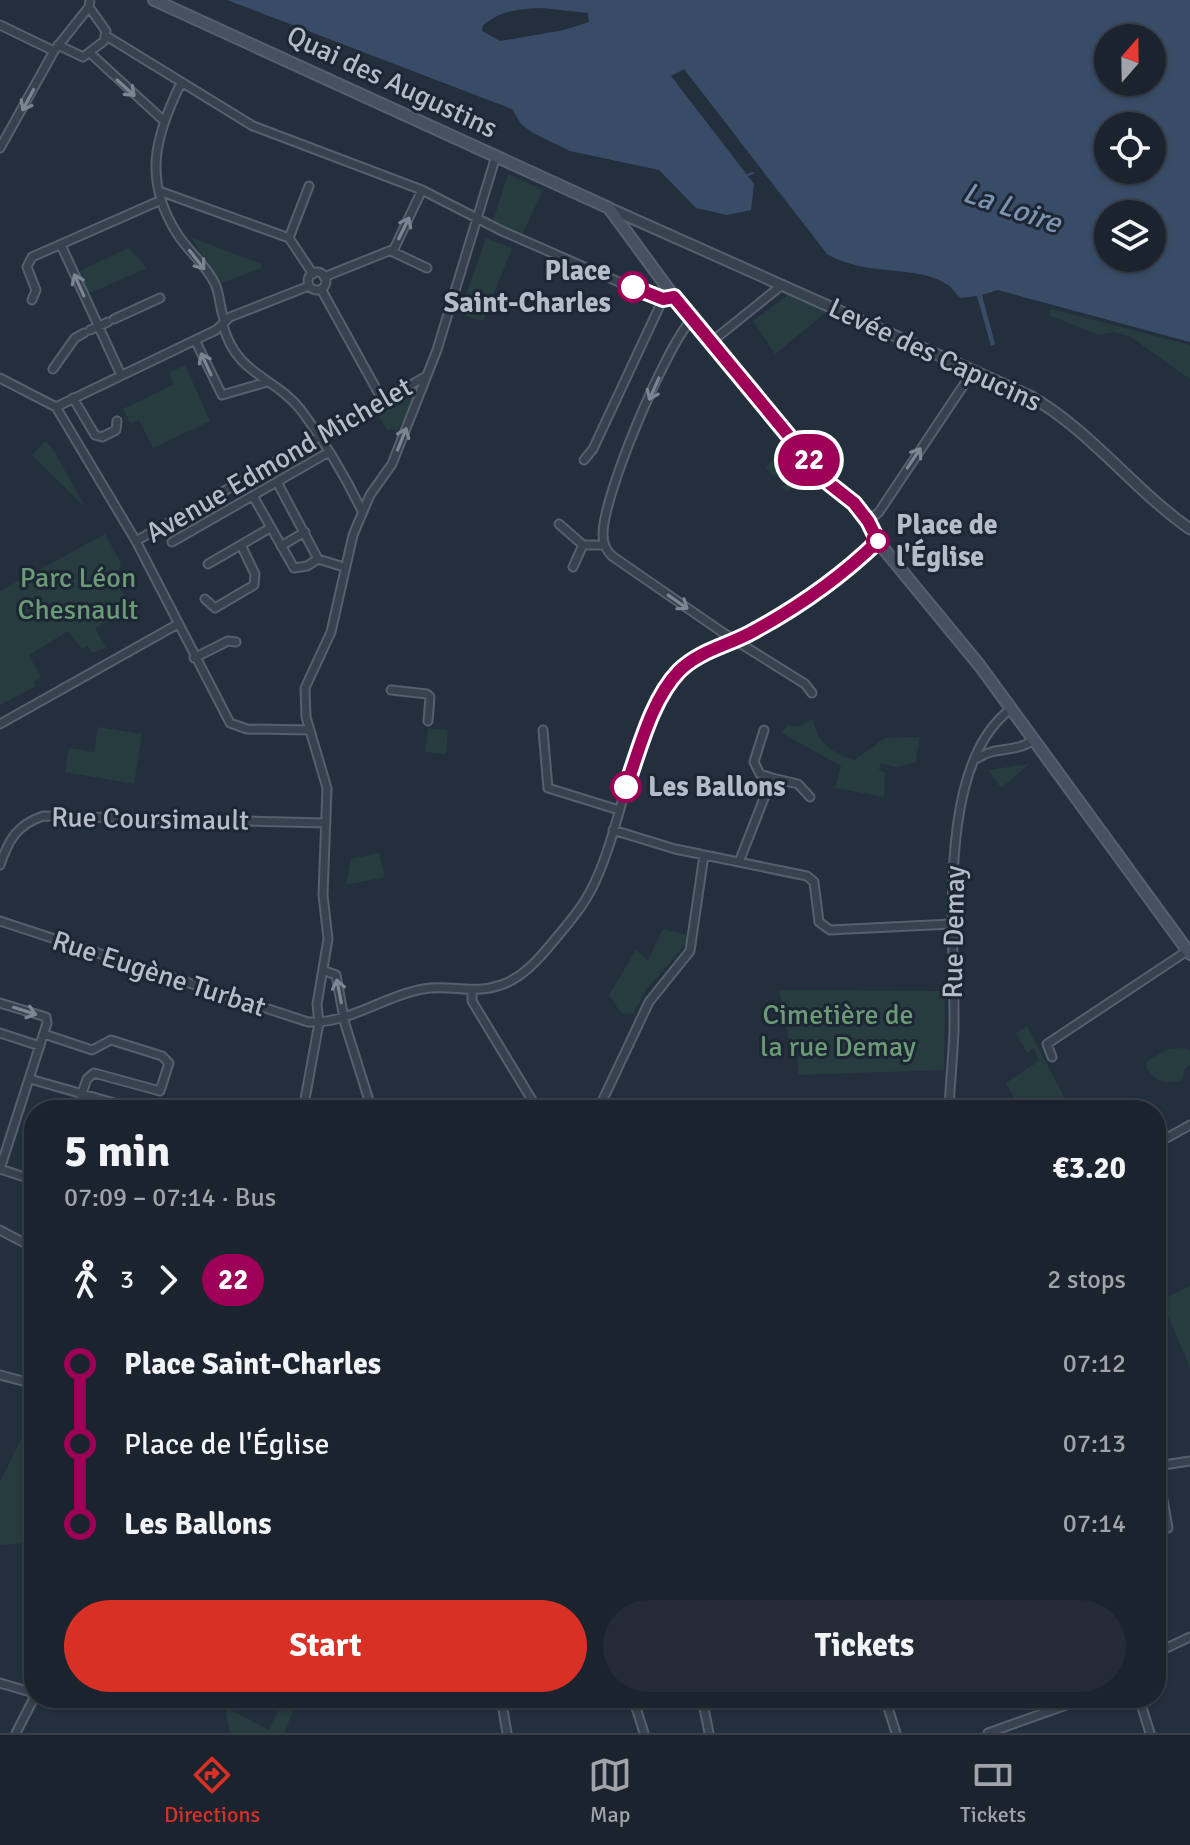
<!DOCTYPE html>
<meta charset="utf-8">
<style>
:root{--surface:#1b232e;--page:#242b36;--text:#f1f3f6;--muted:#a0a4aa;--line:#39404a;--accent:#d93025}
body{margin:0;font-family:Signika,sans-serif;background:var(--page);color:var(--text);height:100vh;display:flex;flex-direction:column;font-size:30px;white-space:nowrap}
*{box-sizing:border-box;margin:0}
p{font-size:26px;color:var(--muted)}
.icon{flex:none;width:44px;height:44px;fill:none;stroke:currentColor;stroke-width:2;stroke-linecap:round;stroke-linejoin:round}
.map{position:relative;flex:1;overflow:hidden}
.drawer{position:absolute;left:24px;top:1100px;width:1142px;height:608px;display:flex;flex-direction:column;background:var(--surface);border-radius:32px;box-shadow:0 2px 6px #0004,0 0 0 2px var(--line)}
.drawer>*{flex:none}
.badge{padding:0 16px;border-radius:26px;font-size:28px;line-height:52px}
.needle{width:52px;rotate:20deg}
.fabs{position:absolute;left:1094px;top:24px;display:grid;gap:16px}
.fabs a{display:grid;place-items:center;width:72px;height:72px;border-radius:50%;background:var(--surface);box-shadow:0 2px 6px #0004,0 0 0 2px var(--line);font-size:40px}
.map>.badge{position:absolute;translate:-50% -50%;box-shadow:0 0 0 4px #fff}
.legs{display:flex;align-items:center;gap:12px;height:88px;padding:0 40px;font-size:26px}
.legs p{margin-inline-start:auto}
.head{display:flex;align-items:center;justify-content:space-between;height:136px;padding:0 40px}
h1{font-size:44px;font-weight:800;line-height:60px}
.primary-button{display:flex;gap:16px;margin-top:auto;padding:16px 40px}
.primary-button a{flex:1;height:92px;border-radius:48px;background:var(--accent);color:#fff;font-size:32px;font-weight:800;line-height:92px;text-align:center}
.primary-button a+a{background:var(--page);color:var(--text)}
ul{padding:0 40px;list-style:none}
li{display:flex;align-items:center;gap:28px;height:80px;font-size:30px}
li i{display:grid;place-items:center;width:12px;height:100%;margin:0 10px;background:currentColor}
li i::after{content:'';width:20px;height:20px;margin:-10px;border:6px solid;border-radius:50%;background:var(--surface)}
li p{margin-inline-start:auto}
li:first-child i{background:linear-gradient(#0000 50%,currentColor 0)}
li:last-child i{background:linear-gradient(currentColor 50%,#0000 0)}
.tabs{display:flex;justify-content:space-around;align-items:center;height:112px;border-top:2px solid var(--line);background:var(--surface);font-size:22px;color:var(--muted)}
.tabs a{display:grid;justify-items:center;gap:4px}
.tabs .active{color:var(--accent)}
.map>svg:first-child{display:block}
.green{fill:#263c3f}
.water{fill:#394c67;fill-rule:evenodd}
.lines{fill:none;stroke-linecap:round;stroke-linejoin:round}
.stream{stroke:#394c67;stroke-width:2}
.minor-casing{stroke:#565f6c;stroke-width:11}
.tertiary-casing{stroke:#565f6c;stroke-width:13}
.secondary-casing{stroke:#565f6c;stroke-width:14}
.minor{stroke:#38414e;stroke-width:7}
.tertiary{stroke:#38414e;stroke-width:9}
.secondary{stroke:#465061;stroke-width:10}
.oneway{stroke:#7c8592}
.line-1-casing{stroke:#fff;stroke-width:18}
.line-1{stroke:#9f0057;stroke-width:12}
.stop-1-dot{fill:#fff;stroke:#9f0057;stroke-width:4}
.labels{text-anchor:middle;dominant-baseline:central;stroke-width:6;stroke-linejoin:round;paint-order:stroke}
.street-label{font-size:28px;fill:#b4bcc9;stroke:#1d2633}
.stop-label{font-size:28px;font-weight:bold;fill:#b4bcc9;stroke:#1d2633;text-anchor:start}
.park-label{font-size:28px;fill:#6b9a76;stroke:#1d2633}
.water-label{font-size:30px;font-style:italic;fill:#7c92b1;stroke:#1d2633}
</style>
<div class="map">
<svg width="1190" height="1733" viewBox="0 0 1190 1733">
<rect width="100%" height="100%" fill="#242f3e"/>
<path class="green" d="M508 174 543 190 522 235 493 221Z
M190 237 261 264V268L222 283Z
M486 238 512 248 483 321 459 314Z
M129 248 147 268 88 294 79 271Z
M790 293 829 310 775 354 753 321Z
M1051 309 1190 345V379L1131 337 1115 332 1099 335 1049 315Z
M185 365 210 421 153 448 139 420 130 423 123 409 174 384 169 373Z
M413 392 414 397 398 431 392 428 387 431 377 413Z
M45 441 53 449 85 507 32 455Z
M780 455 785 461 789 458 805 475 787 492 782 487 791 481 782 470 774 477 765 467Z
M105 534 121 563 115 581 132 608 95 628 106 648 92 653 87 646 82 649 68 631 29 655 41 678 34 681 36 686 0 705V591Z
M813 719C817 743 832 753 854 760L885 738 920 737 916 762 896 767 881 763 879 770 885 773 884 797 835 788 841 766 782 733 787 725 797 727Z
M98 727 142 734 134 784 65 772 69 748 94 752Z
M428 728 448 730 446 754 425 752Z
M1034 760 1001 788 988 770 1029 764Z
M379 853 385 877 346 885 351 859Z
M663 929 687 935 685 945 646 990 633 1014 621 1013 609 995 636 950 648 960Z
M779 990 945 991 944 1070 798 1075 797 1040H789Z
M1027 1026 1071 1110H1020L1006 1083 1039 1061 1034 1048 1027 1053 1016 1033Z
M1181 1048 1190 1050V1065L1184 1070 1182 1080C1164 1085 1156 1082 1146 1067L1147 1061 1168 1049Z
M1190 1286V1367L1161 1300Z
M34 1412V1561L26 1557 24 1543 0 1545V1482Z
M284 1701 295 1707 284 1733H230L225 1707 269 1730Z"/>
<path class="water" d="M227 0H1190V342L998 290 982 295 995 344 991 346 977 296 961 298C956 295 953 288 948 285 918 264 864 277 827 254L684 69 671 76 754 184 751 210 727 215 696 208 659 170 570 151 533 133 521 124 512 109ZM542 8 588 13 589 22 564 30 500 41 482 31 483 25C502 10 519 9 542 8ZM1152 38V82H1108V38ZM1152 126V170H1108V126ZM1108 214H1152V258H1108Z"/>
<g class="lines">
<path class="stream" d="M745 176 753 173"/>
<defs>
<path id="minor" d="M0 25 54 51
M108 37 253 126 422 190 502 231 651 296 663 299 674 297
M58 45 83 57 104 41 106 31 89 7
M91 54 163 120
M181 83C154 138 143 181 178 235 189 252 208 267 216 286 220 297 220 310 225 322
M0 148 54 51 89 7 90 0
M159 191 289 238 313 274
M289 238 309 186
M61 245 121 375
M391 251 427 268
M308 281a9 9 0 1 1 18 0a9 9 0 1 1-18 0Z
M324 277 394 249 422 190
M321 289 383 401
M32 300 36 290 27 267 32 257 159 201
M114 319 160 298
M691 320C665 349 603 495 603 534 603 543 605 549 612 556L722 632 805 684 812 693
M223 325C236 375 274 376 301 410 325 442 345 476 362 511
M90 330 108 322
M195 340 222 395 267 382
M710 343 782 285
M53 369 75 338 84 333
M0 378 56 407 216 330 230 317 309 286
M73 398 95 435 102 437 116 430 117 421
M56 407 136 541 230 723 247 729 309 730
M584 460 593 449 663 299
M277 482 318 559 344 567
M253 496 294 568 307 566 318 559
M868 521 879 512 973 371
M559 524 583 545H604
M136 541 423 378
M172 542 329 452
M281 546 305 532
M208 564 270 528
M573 567 583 545
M205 599 215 608 254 585 255 574 241 545
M194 658 228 641 236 642
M391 690 427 694 430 697 428 721
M0 724 178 624
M543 730 548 788 619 810
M764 730 754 762 760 774 772 778
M978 758C995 746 1017 753 1033 740
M613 830 675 849 807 876 814 882 819 922 830 930 951 924
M739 862 772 778 798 784 810 797
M0 865C9 839 17 825 43 816L326 823
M0 921 308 1022C350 1024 383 996 423 989 451 984 472 995 501 985 522 978 538 960 552 943 567 925 584 906 594 884 624 822 631 727 676 675 697 651 729 646 755 631 798 606 842 576 878 541
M325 971 336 975 345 1024 372 1110
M472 992V1001L538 1110
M0 1003 46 1017 47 1023 0 1169
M0 1033 40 1046
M44 1034 92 1050 111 1040 162 1056 169 1063 160 1091 94 1073 87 1079 81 1096
M1052 1057 1047 1044 1190 949
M30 1079 139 1110
M303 1110 319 1023 317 1004 328 939 323 895 327 788 306 717 305 688 331 632 353 535 370 495 392 464 437 350 496 156
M598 1110 649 1002 690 951 704 855
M949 1110C950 1084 953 1057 954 1031 956 945 933 766 1011 709
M1156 1144 1190 1125
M0 1169 34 1180
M0 1230 34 1248
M0 1375 34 1384
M1156 1530 1168 1528 1157 1466 1190 1461
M1156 1653 1190 1637
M0 1683 34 1693
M501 1698 507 1733
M633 1698 644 1733
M702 1698 709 1733
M885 1698 896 1733
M1139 1698 1150 1733
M16 1733 34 1698
M988 1733 1086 1698"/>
<path id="tertiary" d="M609 208 1030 396C1090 430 1133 489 1190 529"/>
<path id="secondary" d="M154 0 609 208 691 320 826 481C846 500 865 510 874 537L980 666 1190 954"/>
</defs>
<use href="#minor" class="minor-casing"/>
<use href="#tertiary" class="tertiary-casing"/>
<use href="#secondary" class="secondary-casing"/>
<use href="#minor" class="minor"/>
<use href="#tertiary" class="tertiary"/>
<use href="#secondary" class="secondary"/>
</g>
<defs><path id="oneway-shaft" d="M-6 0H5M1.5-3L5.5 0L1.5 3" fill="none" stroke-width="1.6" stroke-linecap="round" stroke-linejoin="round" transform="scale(2)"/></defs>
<g class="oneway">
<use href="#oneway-shaft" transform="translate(126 88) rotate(42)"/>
<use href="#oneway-shaft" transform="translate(28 100) rotate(118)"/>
<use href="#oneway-shaft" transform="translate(404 228) rotate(-64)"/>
<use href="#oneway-shaft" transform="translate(197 260) rotate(52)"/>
<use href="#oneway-shaft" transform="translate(79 285) rotate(-114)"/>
<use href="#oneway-shaft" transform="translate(206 364) rotate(-115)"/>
<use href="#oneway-shaft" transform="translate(654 389) rotate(114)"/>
<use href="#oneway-shaft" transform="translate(402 439) rotate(-68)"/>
<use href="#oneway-shaft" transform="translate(914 458) rotate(-56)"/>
<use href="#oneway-shaft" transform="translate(678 602) rotate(35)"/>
<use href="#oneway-shaft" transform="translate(339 991) rotate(-101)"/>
<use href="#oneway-shaft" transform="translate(25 1011) rotate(18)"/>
</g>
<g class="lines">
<defs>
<path id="line-1" d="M626 787C639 751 651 700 679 671 700 650 730 645 754 631 798 607 842 576 878 541L868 521 854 503 826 481 674 297 663 299 633 287"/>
</defs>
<use href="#line-1" class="line-1-casing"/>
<use href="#line-1" class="line-1"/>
</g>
<g class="stop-1-dot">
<circle cx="633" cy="287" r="14"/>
<circle cx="878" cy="541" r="10"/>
<circle cx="626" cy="787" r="14"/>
</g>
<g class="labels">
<g class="street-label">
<text transform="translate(392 82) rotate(25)">Quai des Augustins</text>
<text transform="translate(935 355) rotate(25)">Levée des Capucins</text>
<text transform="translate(279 460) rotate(-30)">Avenue Edmond Michelet</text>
<text transform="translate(150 819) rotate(1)">Rue Coursimault</text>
<text transform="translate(954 932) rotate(-89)">Rue Demay</text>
<text transform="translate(159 974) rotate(18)">Rue Eugène Turbat</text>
</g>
<g class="stop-label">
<text x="611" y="271" text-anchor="end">Place<tspan x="611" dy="32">Saint-Charles</tspan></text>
<text x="896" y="525">Place de<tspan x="896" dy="32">l'Église</tspan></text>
<text x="648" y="787">Les Ballons</text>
</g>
<g class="park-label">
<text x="78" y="578">Parc Léon<tspan x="78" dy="32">Chesnault</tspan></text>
<text x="838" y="1015">Cimetière de<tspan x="838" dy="32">la rue Demay</tspan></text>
</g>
<g class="water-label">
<text transform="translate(1012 208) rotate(19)">La Loire</text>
</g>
</g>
</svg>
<div class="fabs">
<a><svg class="needle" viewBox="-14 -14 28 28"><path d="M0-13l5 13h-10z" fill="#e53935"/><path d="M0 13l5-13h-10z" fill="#a0a4aa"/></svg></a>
<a><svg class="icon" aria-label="locate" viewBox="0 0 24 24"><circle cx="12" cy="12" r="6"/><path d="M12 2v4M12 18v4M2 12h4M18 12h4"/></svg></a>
<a><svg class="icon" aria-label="layers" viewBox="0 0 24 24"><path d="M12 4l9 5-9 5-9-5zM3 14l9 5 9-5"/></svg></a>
</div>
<b class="badge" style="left:809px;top:460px;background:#9f0057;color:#fff">22</b>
<section class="drawer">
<div class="head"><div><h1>5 min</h1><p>07:09 – 07:14 · Bus</p></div><b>€3.20</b></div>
<div class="legs"><svg class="icon" aria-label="walk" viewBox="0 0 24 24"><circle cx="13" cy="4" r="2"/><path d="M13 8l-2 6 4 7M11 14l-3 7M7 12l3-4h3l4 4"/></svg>3<svg class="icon" aria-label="forward" viewBox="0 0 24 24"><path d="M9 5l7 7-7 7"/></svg><b class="badge" style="background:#9f0057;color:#fff">22</b><p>2 stops</p></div>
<ul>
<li><i style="color:#9f0057"></i><b>Place Saint-Charles</b><p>07:12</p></li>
<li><i style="color:#9f0057"></i><span>Place de l'Église</span><p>07:13</p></li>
<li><i style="color:#9f0057"></i><b>Les Ballons</b><p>07:14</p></li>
</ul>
<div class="primary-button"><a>Start</a><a>Tickets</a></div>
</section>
</div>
<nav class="tabs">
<a class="active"><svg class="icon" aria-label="directions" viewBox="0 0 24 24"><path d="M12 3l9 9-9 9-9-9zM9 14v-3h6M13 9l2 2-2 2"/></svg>Directions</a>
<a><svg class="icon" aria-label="map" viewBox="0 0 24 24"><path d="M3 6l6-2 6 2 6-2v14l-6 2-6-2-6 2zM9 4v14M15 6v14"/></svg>Map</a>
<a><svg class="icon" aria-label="tickets" viewBox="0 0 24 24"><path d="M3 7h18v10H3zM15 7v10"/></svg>Tickets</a>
</nav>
